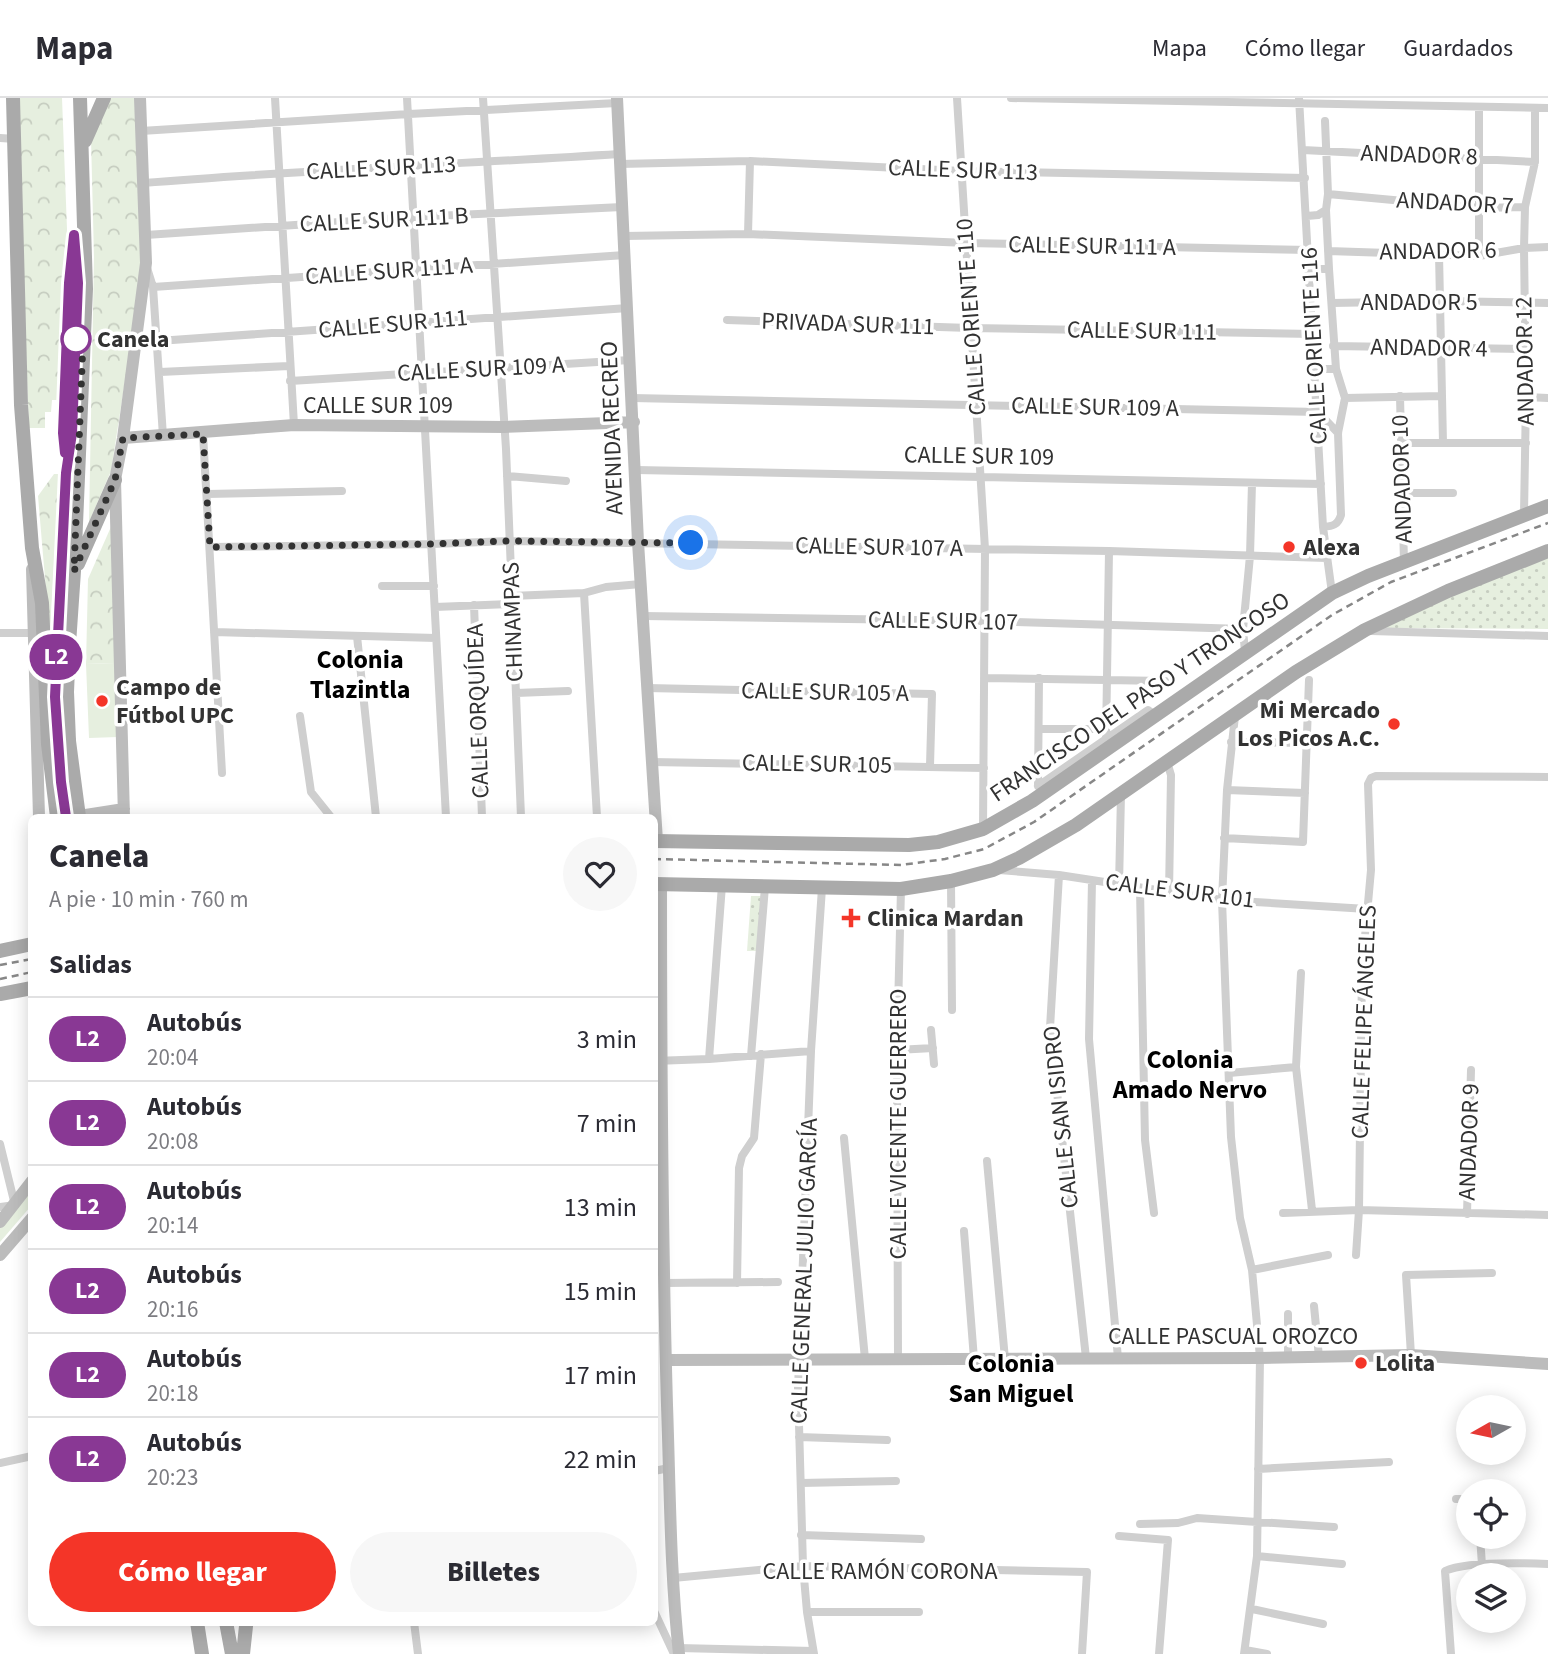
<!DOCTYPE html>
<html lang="es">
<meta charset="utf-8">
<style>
:root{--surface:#fff;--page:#f7f7f7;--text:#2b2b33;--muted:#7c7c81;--line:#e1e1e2;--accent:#f43528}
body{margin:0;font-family:"Source Sans 3",sans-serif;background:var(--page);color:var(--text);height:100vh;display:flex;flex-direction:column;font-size:26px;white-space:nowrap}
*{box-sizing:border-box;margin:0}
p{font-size:23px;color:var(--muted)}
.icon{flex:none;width:38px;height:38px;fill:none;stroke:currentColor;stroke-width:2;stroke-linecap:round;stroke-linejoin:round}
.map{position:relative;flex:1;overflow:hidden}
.details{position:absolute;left:28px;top:716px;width:630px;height:812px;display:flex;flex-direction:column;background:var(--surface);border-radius:10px;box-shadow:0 4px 18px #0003}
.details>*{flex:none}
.badge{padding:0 14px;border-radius:23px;font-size:24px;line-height:46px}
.needle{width:46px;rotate:261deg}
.controls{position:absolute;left:1456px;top:1297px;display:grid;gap:14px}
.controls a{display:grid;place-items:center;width:70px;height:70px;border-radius:50%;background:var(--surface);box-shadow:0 4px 18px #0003;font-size:35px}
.you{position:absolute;width:35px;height:35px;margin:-18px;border:5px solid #fff;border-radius:50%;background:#1a73e8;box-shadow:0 0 0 10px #1a73e833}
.map>.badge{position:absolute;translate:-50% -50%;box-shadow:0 0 0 4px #fff}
h2{padding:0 21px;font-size:26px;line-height:63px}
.round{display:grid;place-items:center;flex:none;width:74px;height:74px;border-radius:37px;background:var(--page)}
.headline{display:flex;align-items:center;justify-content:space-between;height:119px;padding:0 21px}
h1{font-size:33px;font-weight:800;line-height:52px}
.primary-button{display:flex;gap:14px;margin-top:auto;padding:14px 21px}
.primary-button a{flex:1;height:80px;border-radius:42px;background:var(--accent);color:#fff;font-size:28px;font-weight:800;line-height:80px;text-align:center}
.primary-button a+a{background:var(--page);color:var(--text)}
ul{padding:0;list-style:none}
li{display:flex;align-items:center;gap:21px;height:84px;padding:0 21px;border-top:2px solid var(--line)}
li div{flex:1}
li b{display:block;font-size:26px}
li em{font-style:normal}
li .badge{min-width:77px;font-weight:700;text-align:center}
header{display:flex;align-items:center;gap:42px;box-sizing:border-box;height:98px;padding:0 35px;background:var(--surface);border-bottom:2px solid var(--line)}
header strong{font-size:33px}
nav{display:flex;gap:38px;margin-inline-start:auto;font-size:24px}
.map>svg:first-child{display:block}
.grass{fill:#e6efdf}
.forest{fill:url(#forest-crowns)}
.park{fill:url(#park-dots)}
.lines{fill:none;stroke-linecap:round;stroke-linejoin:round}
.street{stroke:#cfcfcf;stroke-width:8}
.secondary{stroke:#bcbcbc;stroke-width:12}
.primary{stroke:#aaa;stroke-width:14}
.rail{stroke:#878787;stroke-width:2.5;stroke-dasharray:7 5;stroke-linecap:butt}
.primary-bridge{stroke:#aaa;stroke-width:14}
.line-casing{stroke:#fff;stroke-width:16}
.line{stroke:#893894;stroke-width:10}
.walk{stroke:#323232;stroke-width:7;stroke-dasharray:0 12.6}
.stop-dot{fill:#fff;stroke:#893894;stroke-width:3.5}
.poi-dot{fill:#f43528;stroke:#fff;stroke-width:2.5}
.labels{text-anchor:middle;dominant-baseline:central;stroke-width:7;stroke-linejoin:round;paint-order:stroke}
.street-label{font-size:24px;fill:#323232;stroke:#fff}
.stop-label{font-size:24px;font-weight:bold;fill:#323232;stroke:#fff;text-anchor:start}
.poi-label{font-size:24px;font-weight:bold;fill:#323232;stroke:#fff;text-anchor:start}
.neighbourhood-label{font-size:26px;font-weight:bold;fill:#000;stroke:#fff}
</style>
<header>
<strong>Mapa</strong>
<nav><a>Mapa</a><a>Cómo llegar</a><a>Guardados</a></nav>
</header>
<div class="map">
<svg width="1548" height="1556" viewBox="0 0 1548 1556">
<defs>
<pattern id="forest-crowns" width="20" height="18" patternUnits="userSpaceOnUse" patternTransform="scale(1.75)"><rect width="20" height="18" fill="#e6efdf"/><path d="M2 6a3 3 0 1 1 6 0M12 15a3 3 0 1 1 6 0" fill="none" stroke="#c6cdc0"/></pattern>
<pattern id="park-dots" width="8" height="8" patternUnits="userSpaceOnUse" patternTransform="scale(1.75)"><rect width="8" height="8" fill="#e6efdf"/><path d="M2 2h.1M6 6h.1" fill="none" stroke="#c6cdc0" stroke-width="1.8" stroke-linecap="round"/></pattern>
</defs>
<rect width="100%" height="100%" fill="#fff"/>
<path class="grass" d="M115 565 118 639 89 640 86 566Z
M31 1089V1108L0 1144V1126Z"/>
<path class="forest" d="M16 0H62L67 131 61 302H52L51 314H45V330H29Z
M111 0H137L143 167 111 373 89 424 94 159 91 41Z
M54 376H59L50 539 38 398Z
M114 422 115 565 86 566 88 481Z"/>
<path class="park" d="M1548 455V531L1374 530Z
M751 798H761L759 853H747Z"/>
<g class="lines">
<path class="street" d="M275 0 294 327
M407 0 446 719
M483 0 506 351 521 719
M957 0 985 451 983 731
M1011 0 1548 10
M1299 0 1323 429 1332 495
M141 33 409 16 617 5
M0 40 15 41
M1303 52 1535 64
M620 66 750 63 962 73 1305 80
M143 85C302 72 461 66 619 56
M1328 96 1480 110 1525 109
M1326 112 1329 171
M1307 118 1318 117 1326 112 1328 96 1325 23
M748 136 750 63
M146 137 414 119 622 109
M624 138 748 136 967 145 1309 152
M1328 153 1479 158 1524 150 1548 149
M1439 156 1443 345
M1479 158V10
M147 170 153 189 163 338
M1309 171H1329L1336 271H1315
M153 189 625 157
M1332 205 1440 203 1548 205
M727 222 970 230 1313 236
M158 243 628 210
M1333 248 1525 251
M1336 271 1345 300 1442 298
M160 274 289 268
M290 283 630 262
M1400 298 1404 465
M1526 299 1548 300
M632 300 1318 314 1338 335
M203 336 222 675
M1401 345H1526
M636 372 1321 386
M507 378 566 383
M1403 395H1453
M207 396 342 393
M1524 416 1526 299 1524 150 1525 109 1535 64V11
M1323 429C1333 428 1338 427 1341 417L1338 335 1345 300
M210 449 432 446 509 443 1109 453 1327 460
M382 488H434
M584 495 597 719
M511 498 584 495 606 489 641 486
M474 507 482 719
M435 509 512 506
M643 518 985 523 1243 531
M1371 533 1548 538
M214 534 436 540
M0 535H34
M357 538 376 719
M1245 554 1243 531 1250 458 1252 385
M984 580 1165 583
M647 590 932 596 930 668
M516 595 568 593
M300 618 311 694 331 719
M1235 618 1227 692 1222 802 1231 1039 1240 1120 1252 1172 1260 1260 1257 1458 1244 1556
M1039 631H1106
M1106 641 1109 453
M1231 644 1307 645
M651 664 984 670
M1167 664 1171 677 1169 795
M1038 688 1148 612 1156 618
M1038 688 1039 580
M1227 692 1305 695
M1224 740 1303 744 1309 582
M999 772 1059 777 1222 802 1367 811
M1059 777 1050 930 1086 1260
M1092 782 1089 941 1118 1260
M951 783 952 912
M1119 788 1121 696
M1140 791 1145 1042 1154 1115
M1301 875 1296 969 1312 1112
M931 932 934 966
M897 952 933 950
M751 958 765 789
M709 961 722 787
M654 963 709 961 811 953
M1229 975 1296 969
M844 1040 865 1261
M0 1046 15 1107 0 1109
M987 1063 1005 1261
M1283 1115 1359 1112 1548 1117
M1467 1116 1471 972
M964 1133 974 1261
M1356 1157 1359 1112 1362 872 1371 772 1368 686 1371 680 1376 678 1548 679
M1252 1172 1328 1157
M664 1185 778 1184
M737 1185 739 1070 742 1058 754 1040 761 956
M1314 1208 1319 1259
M1288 1216V1260
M1411 1257 1406 1177 1492 1175
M898 1260 897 952 901 791
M799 1339 887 1342
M0 1365 32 1358
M1258 1371 1389 1364
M654 1373 669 1370
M801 1385 896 1383
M1456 1401H1468
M1140 1426 1178 1425 1197 1420 1334 1429
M801 1437 921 1441
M1119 1438 1168 1442 1159 1556
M1480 1438 1482 1467
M1257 1458 1342 1466
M673 1480 803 1468 1087 1474 1082 1556
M1252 1511 1323 1526
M654 1513 674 1556
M807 1514H919
M414 1524 418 1556
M678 1550 813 1553
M1245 1552 1267 1556
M814 1556 807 1514 803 1468 798 1291 811 953 822 790
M1451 1556 1445 1473C1466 1463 1523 1465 1548 1466"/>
<path class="secondary" d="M617 0 638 444 657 743
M123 340 294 327 504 329 634 324
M32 471 39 719
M73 719 124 711
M124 719 115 382 123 340 146 165 140 0
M661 786C661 960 662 1133 667 1307 670 1390 670 1473 679 1556
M0 1124 32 1083
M0 1157 32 1120
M666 1262 1260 1260 1411 1257 1548 1266"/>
<path class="primary" d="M13 0 21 307 32 450 42 505 48 646 57 719
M85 43 104 0
M78 466 115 382
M69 643 67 594 69 546 74 473 86 191 80 0
M654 743 909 747 938 744 983 731 1032 703 1332 495 1368 478 1548 408
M654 786 901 791 951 783 993 772 1019 760 1076 727 1296 574 1365 532 1448 493 1548 453
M0 853 32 846
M0 896 32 890
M197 1524 202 1556
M226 1524 232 1556
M243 1556 246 1528"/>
<path class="rail" d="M654 761 901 767 945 761 984 751 1034 724 1332 517 1391 484 1548 425
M0 867 32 861
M0 881 32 874"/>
<path class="primary-bridge" d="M69 643 79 719"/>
</g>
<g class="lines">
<defs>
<path id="line" d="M65 355 63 335 69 185 74 137 78 185 72 335 66 375 55 599 61 684 66 719"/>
</defs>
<use href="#line" class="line-casing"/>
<use href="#line" class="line"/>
<path class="walk" d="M76 241 83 243 74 473 115 382 123 340 203 336 210 449 432 446 509 443 691 445"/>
</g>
<circle class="stop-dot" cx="76" cy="241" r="14"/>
<g class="poi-dot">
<circle cx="1289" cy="449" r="7"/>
<circle cx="102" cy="603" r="7"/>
<circle cx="1394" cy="626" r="7"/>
<path d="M847.5 809.5h7v7h7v7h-7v7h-7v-7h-7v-7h7z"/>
<circle cx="1361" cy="1265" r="7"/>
</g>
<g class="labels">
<g class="street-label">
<text transform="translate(1419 57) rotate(2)">ANDADOR 8</text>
<text transform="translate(381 70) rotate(-3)">CALLE SUR 113</text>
<text transform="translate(963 72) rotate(2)">CALLE SUR 113</text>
<text transform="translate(1455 105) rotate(3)">ANDADOR 7</text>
<text transform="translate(384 122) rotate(-3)">CALLE SUR 111 B</text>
<text transform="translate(1092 148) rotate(1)">CALLE SUR 111 A</text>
<text transform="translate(1438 153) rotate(-1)">ANDADOR 6</text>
<text transform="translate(389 173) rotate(-4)">CALLE SUR 111 A</text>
<text x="1419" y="204">ANDADOR 5</text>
<text transform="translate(971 219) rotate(-94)">CALLE ORIENTE 110</text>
<text transform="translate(393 226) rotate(-5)">CALLE SUR 111</text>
<text transform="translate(848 226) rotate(2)">PRIVADA SUR 111</text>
<text transform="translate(1142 233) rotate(1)">CALLE SUR 111</text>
<text transform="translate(1314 248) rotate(-93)">CALLE ORIENTE 116</text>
<text transform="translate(1429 250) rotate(1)">ANDADOR 4</text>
<text transform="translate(1525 263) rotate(-91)">ANDADOR 12</text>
<text transform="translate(481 271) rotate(-3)">CALLE SUR 109 A</text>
<text x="378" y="307">CALLE SUR 109</text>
<text transform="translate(1095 309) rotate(1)">CALLE SUR 109 A</text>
<text transform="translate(612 330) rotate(-92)">AVENIDA RECREO</text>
<text transform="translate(979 358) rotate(1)">CALLE SUR 109</text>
<text transform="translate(1402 381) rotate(-92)">ANDADOR 10</text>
<text transform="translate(879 449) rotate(1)">CALLE SUR 107 A</text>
<text transform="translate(943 523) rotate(1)">CALLE SUR 107</text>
<text transform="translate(513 524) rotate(-92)">CHINAMPAS</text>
<text transform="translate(825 594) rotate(1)">CALLE SUR 105 A</text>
<text transform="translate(1140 599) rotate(-34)">FRANCISCO DEL PASO Y TRONCOSO</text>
<text transform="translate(478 613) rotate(-92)">CALLE ORQUÍDEA</text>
<text transform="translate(817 666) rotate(1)">CALLE SUR 105</text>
<text transform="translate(1180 793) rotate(7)">CALLE SUR 101</text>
<text transform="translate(1364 924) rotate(-88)">CALLE FELIPE ÁNGELES</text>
<text transform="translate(1061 1019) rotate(-96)">CALLE SAN ISIDRO</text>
<text transform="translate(898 1026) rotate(-90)">CALLE VICENTE GUERRERO</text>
<text transform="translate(1469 1044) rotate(-88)">ANDADOR 9</text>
<text transform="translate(804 1173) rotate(-88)">CALLE GENERAL JULIO GARCÍA</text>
<text x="1233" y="1238">CALLE PASCUAL OROZCO</text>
<text x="880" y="1473">CALLE RAMÓN CORONA</text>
</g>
<g class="stop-label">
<text x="97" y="241">Canela</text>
</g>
<g class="poi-label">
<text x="1303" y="449">Alexa</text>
<text x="116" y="589">Campo de<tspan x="116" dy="28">Fútbol UPC</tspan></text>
<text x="1380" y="612" text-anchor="end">Mi Mercado<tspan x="1380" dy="28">Los Picos A.C.</tspan></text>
<text x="867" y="820">Clinica Mardan</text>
<text x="1375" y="1265">Lolita</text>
</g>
<g class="neighbourhood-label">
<text x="360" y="561">Colonia<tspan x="360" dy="30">Tlazintla</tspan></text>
<text x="1190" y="961">Colonia<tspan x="1190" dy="30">Amado Nervo</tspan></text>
<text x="1011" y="1265">Colonia<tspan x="1011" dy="30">San Miguel</tspan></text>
</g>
</g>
</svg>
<div class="controls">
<a><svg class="needle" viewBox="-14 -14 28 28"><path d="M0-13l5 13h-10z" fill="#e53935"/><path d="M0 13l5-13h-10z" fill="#7c7c81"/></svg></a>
<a><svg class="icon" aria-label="locate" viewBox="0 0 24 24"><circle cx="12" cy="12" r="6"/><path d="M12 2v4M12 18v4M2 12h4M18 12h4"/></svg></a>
<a><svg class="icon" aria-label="layers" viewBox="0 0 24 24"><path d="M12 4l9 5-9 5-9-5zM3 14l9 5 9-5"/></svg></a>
</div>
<div class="you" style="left:691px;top:445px"></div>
<b class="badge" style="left:56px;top:559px;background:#893894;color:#fff">L2</b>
<section class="details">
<div class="headline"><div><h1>Canela</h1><p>A pie · 10 min · 760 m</p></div><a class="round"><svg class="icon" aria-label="heart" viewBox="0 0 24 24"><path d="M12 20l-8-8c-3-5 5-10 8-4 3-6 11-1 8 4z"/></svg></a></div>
<h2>Salidas</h2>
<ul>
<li><span class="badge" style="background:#893894;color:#fff">L2</span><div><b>Autobús</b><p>20:04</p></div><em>3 min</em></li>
<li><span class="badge" style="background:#893894;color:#fff">L2</span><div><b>Autobús</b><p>20:08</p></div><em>7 min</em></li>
<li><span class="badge" style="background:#893894;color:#fff">L2</span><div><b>Autobús</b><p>20:14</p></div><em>13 min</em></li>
<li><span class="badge" style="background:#893894;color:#fff">L2</span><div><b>Autobús</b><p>20:16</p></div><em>15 min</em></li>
<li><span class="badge" style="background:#893894;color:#fff">L2</span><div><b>Autobús</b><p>20:18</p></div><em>17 min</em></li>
<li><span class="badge" style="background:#893894;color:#fff">L2</span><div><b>Autobús</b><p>20:23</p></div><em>22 min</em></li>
</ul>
<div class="primary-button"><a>Cómo llegar</a><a>Billetes</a></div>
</section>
</div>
